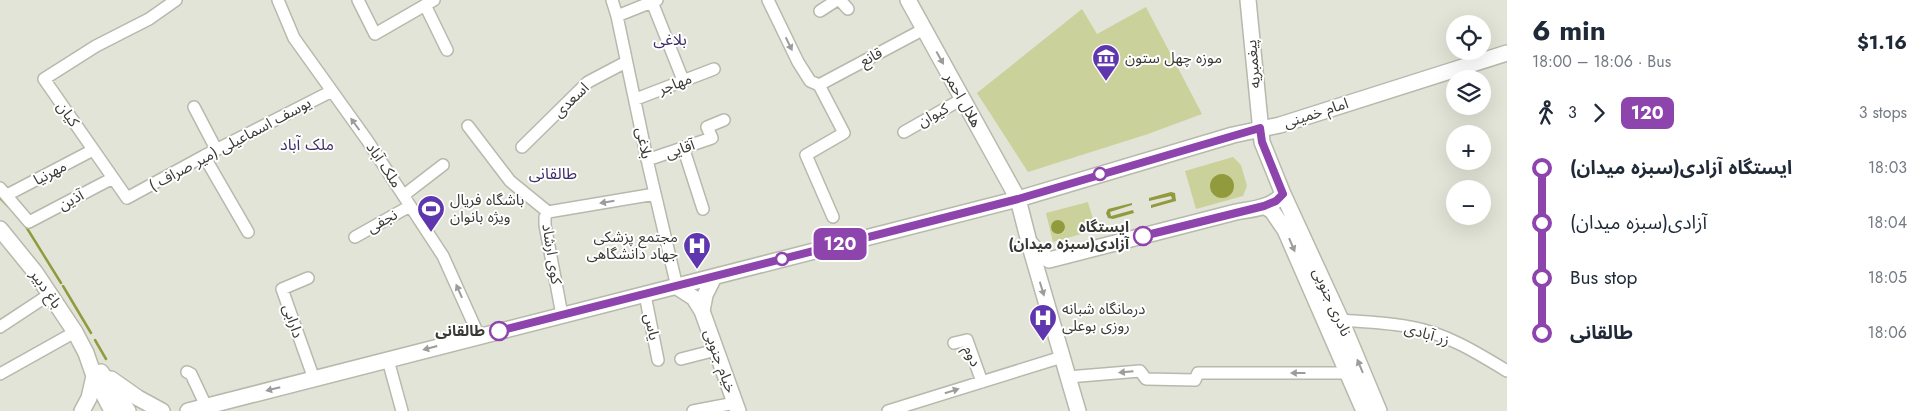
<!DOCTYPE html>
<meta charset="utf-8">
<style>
:root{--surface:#fff;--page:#f2f2f3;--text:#1f2937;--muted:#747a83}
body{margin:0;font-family:Jost,"Noto Sans Arabic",sans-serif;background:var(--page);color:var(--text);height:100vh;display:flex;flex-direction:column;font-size:19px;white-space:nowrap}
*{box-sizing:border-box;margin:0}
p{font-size:16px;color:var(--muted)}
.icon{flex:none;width:28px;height:28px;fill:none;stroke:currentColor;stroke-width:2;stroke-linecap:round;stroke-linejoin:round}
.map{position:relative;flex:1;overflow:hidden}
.side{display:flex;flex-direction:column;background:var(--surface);width:425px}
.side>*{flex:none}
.badge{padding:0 10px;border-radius:8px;font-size:18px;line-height:32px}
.fabs{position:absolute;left:1446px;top:15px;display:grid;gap:10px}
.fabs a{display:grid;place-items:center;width:45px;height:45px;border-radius:50%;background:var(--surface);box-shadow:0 5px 20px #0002;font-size:25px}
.map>.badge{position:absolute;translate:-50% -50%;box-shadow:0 0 0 2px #fff}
.legs{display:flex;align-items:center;gap:8px;height:55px;padding:0 25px;font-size:16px}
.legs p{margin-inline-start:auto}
.headline{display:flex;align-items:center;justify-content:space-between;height:85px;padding:0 25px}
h1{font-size:28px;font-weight:700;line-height:38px}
ul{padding:0 25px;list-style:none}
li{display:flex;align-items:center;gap:18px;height:55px;font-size:19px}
li i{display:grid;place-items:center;width:8px;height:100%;margin:0 6px;background:currentColor}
li i::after{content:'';width:12px;height:12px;margin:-6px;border:4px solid;border-radius:50%;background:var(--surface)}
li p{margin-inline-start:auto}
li:first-child i{background:linear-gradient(#0000 50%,currentColor 0)}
li:last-child i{background:linear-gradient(currentColor 50%,#0000 0)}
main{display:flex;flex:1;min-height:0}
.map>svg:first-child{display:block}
.green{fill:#cbd19a;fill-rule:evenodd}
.water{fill:#929a3e}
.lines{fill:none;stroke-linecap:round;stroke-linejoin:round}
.stream{stroke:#929a3e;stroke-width:2.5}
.minor-casing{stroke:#b7b9ac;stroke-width:14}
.major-casing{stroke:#b7b9ac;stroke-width:18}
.minor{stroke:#fff;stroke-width:11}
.major{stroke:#fff;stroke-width:15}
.oneway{fill:#9c9c9a}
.line-1-casing{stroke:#fff;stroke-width:11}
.line-1{stroke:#8e44ad;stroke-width:8}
.stop-1-dot{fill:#fff;stroke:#8e44ad;stroke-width:2.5}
.labels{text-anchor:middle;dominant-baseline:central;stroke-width:4;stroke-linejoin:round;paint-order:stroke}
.street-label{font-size:15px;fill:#393a35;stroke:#fff}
.poi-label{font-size:15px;fill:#393a35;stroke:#fff;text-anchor:start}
.stop-label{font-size:15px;font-weight:bold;fill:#393a35;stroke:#fff;text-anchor:end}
.neighbourhood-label{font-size:16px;fill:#3d2d68;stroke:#fff}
</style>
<main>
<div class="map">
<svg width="1507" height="411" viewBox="0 0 1507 411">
<rect width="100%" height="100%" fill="#e2e4d7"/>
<path class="green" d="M1146 7 1202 114 1148 134 1028 172 977 93 1082 9 1097 34Z
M1233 157 1241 165 1247 186 1243 196 1196 209 1185 171Z
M1088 202 1096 230 1053 242 1046 213ZM1060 220 1064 223 1065 230C1063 234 1060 235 1055 234L1051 226 1055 221Z"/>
<path class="water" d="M1210 186a12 12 0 1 1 24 0a12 12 0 1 1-24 0Z
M1171 192 1175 193 1176 201 1151 208V205L1172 199 1171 196 1149 201V198Z
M1132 203V205L1110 212 1111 216 1133 210 1134 213 1113 219 1108 218 1106 213 1108 209Z
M1051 227a7 7 0 1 1 14 0a7 7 0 1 1-14 0Z"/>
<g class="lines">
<path class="stream" d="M0 198 8 206
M25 225 61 283
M63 286 91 333
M95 340 106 359"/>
<defs>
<path id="minor" d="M176 0 149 19 96 46 44 79 127 198 204 156 332 91
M278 0 294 38 367 140 443 256 479 336
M358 0 375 34 434 0
M612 0 617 16 649 168 677 287
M768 0 798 62 810 81 819 85
M840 0 848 9
M652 2 683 80
M425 5 447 50
M820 11 837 0
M617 16 657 0
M819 85 844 133 806 155 833 217
M819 85 924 29
M636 99 714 69
M194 107 216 149
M468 126 510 181 548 212
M904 132 962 99
M522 147 588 82 626 62
M683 147 703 209
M204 156 248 232
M647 160 712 138 707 127 724 120
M0 188 29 222 113 178
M7 195 93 150
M404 195 443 165
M355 237 410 206
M308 278 282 289 314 379
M645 295 658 360
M562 315 545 225V217L548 212 655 194
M1341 320C1363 322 1387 322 1410 327 1445 333 1476 352 1507 371
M0 327 50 294
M954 343 967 340 982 382
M681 359 716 350
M388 360 402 411
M187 372 191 374 206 406
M0 374 75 332
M1068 377 1140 371 1146 379 1195 380 1198 373H1347
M693 411 735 403
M888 411 1062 357"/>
<path id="major" d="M908 0 1018 199 1029 242 1037 251 1049 260 1236 212C1252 209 1272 208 1283 194
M1248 0 1262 142 1283 194 1341 320 1379 411
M1264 206 1272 211 1285 230 1364 411
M0 229 35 272 75 332 86 353 94 376 112 411
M1029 243 1078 411
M677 287 694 298 702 311 738 411
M702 311 705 295 714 277
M101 372 128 411
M111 379 138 398 162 411
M82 411 89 398 94 376
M188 411 1018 199 1233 135 1280 125 1507 53"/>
</defs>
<use href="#minor" class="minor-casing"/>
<use href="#major" class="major-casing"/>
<use href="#minor" class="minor"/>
<use href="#major" class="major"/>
</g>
<defs><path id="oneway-solid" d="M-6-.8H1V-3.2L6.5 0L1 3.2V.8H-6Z" transform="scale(1.25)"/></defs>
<g class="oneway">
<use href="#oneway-solid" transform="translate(789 44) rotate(64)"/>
<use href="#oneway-solid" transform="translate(940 58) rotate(61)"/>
<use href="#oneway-solid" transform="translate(355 124) rotate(-126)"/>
<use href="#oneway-solid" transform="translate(607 202) rotate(171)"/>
<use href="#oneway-solid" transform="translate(1292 245) rotate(67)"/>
<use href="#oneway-solid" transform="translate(1042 289) rotate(73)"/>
<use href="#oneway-solid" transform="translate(459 291) rotate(-114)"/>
<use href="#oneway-solid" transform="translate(430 348) rotate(165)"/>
<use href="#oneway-solid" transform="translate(1360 366) rotate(-113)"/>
<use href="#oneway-solid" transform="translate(1126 372) rotate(175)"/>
<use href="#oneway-solid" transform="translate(1298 373) rotate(180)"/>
<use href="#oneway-solid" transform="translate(273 389) rotate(166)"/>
<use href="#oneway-solid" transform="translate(952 391) rotate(-17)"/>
</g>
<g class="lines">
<defs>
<path id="line-1" d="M499 331 1018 199 1260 128 1262 142 1283 194 1276 201 1264 206 1143 236"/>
</defs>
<use href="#line-1" class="line-1-casing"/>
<use href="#line-1" class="line-1"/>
</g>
<defs>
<symbol id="museum-pin" viewBox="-11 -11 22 30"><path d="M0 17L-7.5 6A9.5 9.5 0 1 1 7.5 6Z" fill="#5e36ae" stroke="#fff"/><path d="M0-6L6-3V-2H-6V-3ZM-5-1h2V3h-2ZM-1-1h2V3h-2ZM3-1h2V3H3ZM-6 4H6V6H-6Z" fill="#fff"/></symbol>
<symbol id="stadium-pin" viewBox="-11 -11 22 30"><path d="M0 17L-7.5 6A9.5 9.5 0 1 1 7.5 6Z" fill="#5e36ae" stroke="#fff"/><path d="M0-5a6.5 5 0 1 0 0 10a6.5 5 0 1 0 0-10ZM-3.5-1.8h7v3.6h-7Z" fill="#fff"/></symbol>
<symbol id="hospital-pin" viewBox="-11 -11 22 30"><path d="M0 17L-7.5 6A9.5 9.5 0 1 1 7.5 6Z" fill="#5e36ae" stroke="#fff"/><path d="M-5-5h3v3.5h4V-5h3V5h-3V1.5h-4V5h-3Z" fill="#fff"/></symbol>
</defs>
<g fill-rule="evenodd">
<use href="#museum-pin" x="1090" y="42" width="32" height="43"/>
<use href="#stadium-pin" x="415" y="193" width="32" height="43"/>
<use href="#hospital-pin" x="681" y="230" width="32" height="43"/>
<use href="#hospital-pin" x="1027" y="302" width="32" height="43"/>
</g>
<g class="stop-1-dot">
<circle cx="1100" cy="174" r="6"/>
<circle cx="1143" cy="236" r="9"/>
<circle cx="782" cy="259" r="6"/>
<circle cx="499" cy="331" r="9"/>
</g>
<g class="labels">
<g class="street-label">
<text transform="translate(871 57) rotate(-28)">قانع</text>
<text transform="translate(1253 64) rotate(-95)">پیغمبریه</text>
<text transform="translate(675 84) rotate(-21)">مهاجر</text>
<text transform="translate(571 100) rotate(-44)">اسعدی</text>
<text transform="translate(963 100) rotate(61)">هلال احمر</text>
<text transform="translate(1316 113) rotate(-18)">امام خمینی</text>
<text transform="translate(68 114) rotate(55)">کیان</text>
<text transform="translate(933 115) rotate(-29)">کیوان</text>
<text transform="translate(644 143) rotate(79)">بلاغی</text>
<text transform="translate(230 144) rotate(-28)">یوسف اسماعیلی (میر صراف )</text>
<text transform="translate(680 149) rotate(-19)">آقایی</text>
<text transform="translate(384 165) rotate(56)">ملک آباد</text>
<text transform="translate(50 173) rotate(-28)">مهرنیا</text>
<text transform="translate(71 200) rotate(-28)">آذین</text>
<text transform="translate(382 221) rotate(-29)">نجفی</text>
<text transform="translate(552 254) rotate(81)">کوی ارشاد</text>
<text transform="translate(46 289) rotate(55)">باغ دبیر</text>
<text transform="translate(1332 302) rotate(66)">نادری جنوبی</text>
<text transform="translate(293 321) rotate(71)">دارابی</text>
<text transform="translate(652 327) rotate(78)">یاس</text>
<text transform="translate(1427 334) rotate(16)">زر آبادی</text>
<text transform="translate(972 356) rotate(65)">دوم</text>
<text transform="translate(720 361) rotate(70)">خیام جنوبی</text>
</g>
<g class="poi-label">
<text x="1125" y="58">موزه چهل ستون</text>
<text x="450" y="200">باشگاه فریال<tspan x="450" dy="17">ویژه بانوان</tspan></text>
<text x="678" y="237" text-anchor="end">مجتمع پزشکی<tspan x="678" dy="17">جهاد دانشگاهی</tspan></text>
<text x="1062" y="309">درمانگاه شبانه<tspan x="1062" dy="17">روزی بوعلی</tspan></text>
</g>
<g class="stop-label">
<text x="1129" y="227">ایستگاه<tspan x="1129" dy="17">آزادی(سبزه میدان)</tspan></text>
<text x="485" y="331">طالقانی</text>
</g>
<g class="neighbourhood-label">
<text x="670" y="39">بلاغی</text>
<text x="307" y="144">ملک آباد</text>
<text x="553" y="173">طالقانی</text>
</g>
</g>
</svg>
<div class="fabs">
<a><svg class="icon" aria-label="locate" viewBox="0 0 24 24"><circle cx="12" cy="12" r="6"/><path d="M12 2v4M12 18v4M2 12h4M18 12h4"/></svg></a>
<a><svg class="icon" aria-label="layers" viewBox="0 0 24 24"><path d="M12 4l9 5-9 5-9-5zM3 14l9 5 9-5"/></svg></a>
<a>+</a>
<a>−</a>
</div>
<b class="badge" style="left:840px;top:244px;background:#8e44ad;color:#fff">120</b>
</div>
<section class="side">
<div class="headline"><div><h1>6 min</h1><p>18:00 – 18:06 · Bus</p></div><b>$1.16</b></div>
<div class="legs"><svg class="icon" aria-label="walk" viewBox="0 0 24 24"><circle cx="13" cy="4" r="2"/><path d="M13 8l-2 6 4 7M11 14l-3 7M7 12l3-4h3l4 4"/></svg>3<svg class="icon" aria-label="forward" viewBox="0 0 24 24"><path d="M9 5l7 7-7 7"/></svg><b class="badge" style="background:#8e44ad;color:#fff">120</b><p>3 stops</p></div>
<ul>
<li><i style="color:#8e44ad"></i><b>ایستگاه آزادی(سبزه میدان)</b><p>18:03</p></li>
<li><i style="color:#8e44ad"></i><span>آزادی(سبزه میدان)</span><p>18:04</p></li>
<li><i style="color:#8e44ad"></i><span>Bus stop</span><p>18:05</p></li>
<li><i style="color:#8e44ad"></i><b>طالقانی</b><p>18:06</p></li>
</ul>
</section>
</main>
